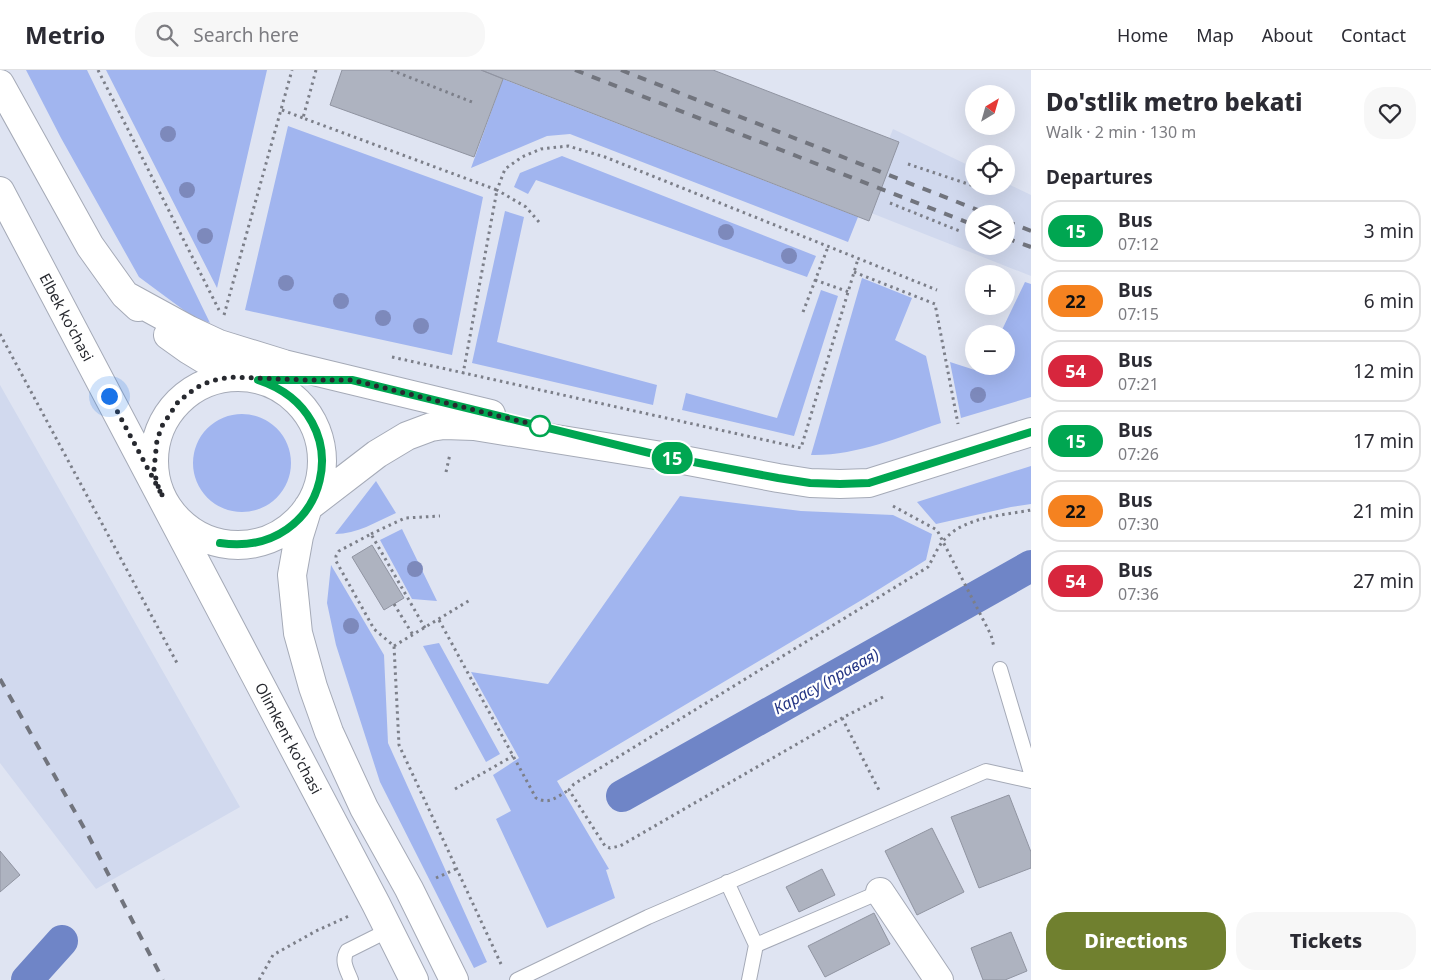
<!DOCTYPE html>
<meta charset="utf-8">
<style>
:root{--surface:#fff;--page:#f7f7f7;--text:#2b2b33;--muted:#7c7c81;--line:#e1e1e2;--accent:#70802f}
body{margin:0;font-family:"Noto Sans",sans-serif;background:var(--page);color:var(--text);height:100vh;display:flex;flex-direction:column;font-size:19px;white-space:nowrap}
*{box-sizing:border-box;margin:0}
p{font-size:16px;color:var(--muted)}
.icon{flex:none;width:28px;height:28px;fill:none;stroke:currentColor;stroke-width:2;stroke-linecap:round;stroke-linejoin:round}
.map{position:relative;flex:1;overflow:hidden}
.details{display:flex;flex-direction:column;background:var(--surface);width:400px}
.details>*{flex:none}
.badge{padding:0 10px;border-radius:16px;font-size:18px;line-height:32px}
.needle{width:32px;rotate:37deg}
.fabs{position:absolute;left:965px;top:15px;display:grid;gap:10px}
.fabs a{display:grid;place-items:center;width:50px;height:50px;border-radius:50%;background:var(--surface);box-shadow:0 5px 20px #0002;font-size:25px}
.you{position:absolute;width:25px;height:25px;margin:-12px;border:4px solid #fff;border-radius:50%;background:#1a73e8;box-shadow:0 0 0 8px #1a73e833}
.map>.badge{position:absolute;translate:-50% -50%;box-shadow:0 0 0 2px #fff}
h2{padding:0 15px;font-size:19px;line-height:45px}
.round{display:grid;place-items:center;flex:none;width:52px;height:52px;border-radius:20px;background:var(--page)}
.summary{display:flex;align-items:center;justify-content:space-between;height:85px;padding:0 15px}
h1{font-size:24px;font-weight:800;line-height:38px}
.primary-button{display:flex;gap:10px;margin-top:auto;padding:10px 15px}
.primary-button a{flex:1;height:58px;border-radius:20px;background:var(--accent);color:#fff;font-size:20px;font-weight:800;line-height:58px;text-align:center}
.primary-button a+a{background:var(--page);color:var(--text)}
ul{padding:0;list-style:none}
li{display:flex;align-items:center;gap:15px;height:62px;margin:0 10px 8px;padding:0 5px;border:2px solid var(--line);border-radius:20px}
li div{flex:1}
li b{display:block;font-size:19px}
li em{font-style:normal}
li .badge{min-width:55px;font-weight:700;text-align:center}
header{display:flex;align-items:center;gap:30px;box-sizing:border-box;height:70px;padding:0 25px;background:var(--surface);border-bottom:1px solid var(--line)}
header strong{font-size:24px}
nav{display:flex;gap:28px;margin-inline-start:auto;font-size:18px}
.search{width:350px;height:45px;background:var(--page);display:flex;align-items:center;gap:12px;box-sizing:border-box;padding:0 18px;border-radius:20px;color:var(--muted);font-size:19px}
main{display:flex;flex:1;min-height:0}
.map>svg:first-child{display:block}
.built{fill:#d1d9ee;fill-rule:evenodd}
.green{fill:#a1b5ef}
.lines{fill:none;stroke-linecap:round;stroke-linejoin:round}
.canal{stroke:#6f85c7;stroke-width:32}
.building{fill:#aeb3c0;stroke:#9094a1}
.lane-casing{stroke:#a5aab7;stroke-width:16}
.street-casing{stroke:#a5aab7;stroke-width:30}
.secondary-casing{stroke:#a5aab7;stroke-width:30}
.path{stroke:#7c7f89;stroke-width:3;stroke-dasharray:2.5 4;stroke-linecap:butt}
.lane{stroke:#fff;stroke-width:14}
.street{stroke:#fff;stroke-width:28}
.secondary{stroke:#fff;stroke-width:28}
.rail{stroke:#71747d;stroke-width:4;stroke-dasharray:9 9;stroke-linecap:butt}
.tree{fill:#7d89bb}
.line-casing{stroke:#fff;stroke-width:11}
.line{stroke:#00a651;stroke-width:8}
.walk{stroke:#27292f;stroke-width:5;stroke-dasharray:0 9}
.stop-dot{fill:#fff;stroke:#00a651;stroke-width:2.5}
.labels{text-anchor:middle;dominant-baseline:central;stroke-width:4.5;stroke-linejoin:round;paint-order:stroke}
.street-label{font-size:15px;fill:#27292f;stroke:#fff}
.water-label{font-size:16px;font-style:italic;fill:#253685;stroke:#fff}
</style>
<header>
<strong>Metrio</strong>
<div class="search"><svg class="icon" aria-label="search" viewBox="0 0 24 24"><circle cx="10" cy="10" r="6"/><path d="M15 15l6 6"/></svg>Search here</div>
<nav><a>Home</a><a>Map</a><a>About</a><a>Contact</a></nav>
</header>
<main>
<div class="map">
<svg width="1031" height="910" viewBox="0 0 1031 910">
<rect width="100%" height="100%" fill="#dfe4f2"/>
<path class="built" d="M893 59 974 98V116H1006V113L1031 125V206L861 139ZM974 144H1006V176H974Z
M0 315 240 737 96 819 0 693Z"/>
<path class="green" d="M26 0H87L210 253 193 247 139 207 61 68Z
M106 0H267L217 218Z
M503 9 858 147 848 172 570 64 547 66 471 98Z
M288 56 483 127 452 285 245 240Z
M562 86 816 186 807 207 536 110 528 124 514 117 520 103Z
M505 141 524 147 497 272 657 315 653 335 472 293Z
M862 208 912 228 895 270 926 286 941 353C899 367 856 386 811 385Z
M1025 212 1031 214V327L961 348 950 292 981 302 984 296H1006V264H1000Z
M821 220 838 226 794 366 682 340 686 323 777 348Z
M193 393a49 49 0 1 1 98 0a49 49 0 1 1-98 0Z
M1031 396V434L1011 437 936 454 917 432Z
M376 411 396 443C376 452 357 464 335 464Z
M680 426 801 441 893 445 932 464 926 490 865 528 557 711 609 799 606 800 615 828 547 858 496 749 511 741 493 705 519 688 471 602 548 614Z
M402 459 437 531 412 529 380 470Z
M331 495 384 585 388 673 487 892 474 898 380 712 336 575 327 533Z
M439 573 500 684 486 692 423 576Z"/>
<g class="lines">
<path class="canal" d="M622 726 1031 496
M27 910 62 871"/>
</g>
<path class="building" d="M342 0H481L503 9 474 87 330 35Z
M481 0H713L899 72 869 151Z
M372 475 404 528 384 540 352 487Z
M1009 725 1031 782V798L979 818 951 747Z
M932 758 964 822 917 845 885 781Z
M0 781 20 805 0 822Z
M822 799 835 825 799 842 786 817Z
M874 843 890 874 825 907 808 876Z
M1011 862 1027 901 1005 910H983L971 878Z"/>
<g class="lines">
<defs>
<path id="lane" d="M1000 599 1031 703
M727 812 756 875
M351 910C347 900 341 891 347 881L389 860
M517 910 648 847 986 701 1031 711
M749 910 756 875 880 822"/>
<path id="street" d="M880 822 939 910"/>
<path id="secondary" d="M0 14 90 176 125 225 138 237
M0 121 376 834 414 910
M125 225 189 260 219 274 284 294 491 344
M168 265 189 280 212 294 244 305
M154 391a84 84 0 1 1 168 0a84 84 0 1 1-168 0Z
M454 910 409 819 364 738 329 662 313 617 298 563 292 505 299 466 308 437 377 384 407 366 431 357 444 355 474 356 662 386 778 408 810 413 840 414 869 413 1031 362"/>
</defs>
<use href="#lane" class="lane-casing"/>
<use href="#street" class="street-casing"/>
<use href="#secondary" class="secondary-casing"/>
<path class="path" d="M98 0 219 240
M316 0 303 48 497 120 463 304
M391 0 472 32
M282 40 303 48
M908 94 980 118
M890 133 962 162
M539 152 526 137 497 120 505 99 522 87 541 79 568 76 605 87 937 220
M854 202 935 234 958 354
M815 210 849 222
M803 242 828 177
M224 245 292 0
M0 264 177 593
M392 287 801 378 858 189
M446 402 450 384
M893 436 937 460 991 565 994 577
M371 464 405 448 440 446
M394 534 413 565
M439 550 536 728C550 735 556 727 569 720
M425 558 371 464 339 481 336 486V491L374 559 394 576 399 675 501 894
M394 576 470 530
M883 627 842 648 620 776 610 778 605 776 569 720 574 714 928 497C934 487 938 475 947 467 966 447 1005 445 1031 440
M842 648 880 722
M455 719 513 686
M436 808 456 799
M259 910 273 885 316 861 349 846"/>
<use href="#lane" class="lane"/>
<use href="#street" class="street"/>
<use href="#secondary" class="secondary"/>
<path class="rail" d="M575 0 974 155
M621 0 988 144
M1006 151 1031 161
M1006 168 1031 177
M0 609 88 765 163 910"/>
</g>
<g class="tree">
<circle cx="168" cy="64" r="8"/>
<circle cx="187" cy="120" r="8"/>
<circle cx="726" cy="162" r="8"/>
<circle cx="205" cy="166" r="8"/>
<circle cx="789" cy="186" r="8"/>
<circle cx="286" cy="213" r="8"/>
<circle cx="341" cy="231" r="8"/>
<circle cx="383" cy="248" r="8"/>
<circle cx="421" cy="256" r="8"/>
<circle cx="978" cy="325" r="8"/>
<circle cx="415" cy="499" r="8"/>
<circle cx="351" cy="556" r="8"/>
</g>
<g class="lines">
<defs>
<path id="line" d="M220 473C329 489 364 345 258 310H352L662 386 778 408 810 413 840 414 869 413 1031 362"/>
</defs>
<use href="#line" class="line-casing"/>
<use href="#line" class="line"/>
<path class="walk" d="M109 326 163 427 157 414 154 399 157 370 162 356 178 332 189 323 201 315 215 310 230 307 306 310H352L540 356"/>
</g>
<circle class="stop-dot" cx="540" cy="356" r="10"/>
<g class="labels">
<g class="street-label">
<text transform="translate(67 247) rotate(62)">Elbek ko'chasi</text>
<text transform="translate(289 668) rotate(62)">Olimkent ko'chasi</text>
</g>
<g class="water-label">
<text transform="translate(826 611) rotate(-29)">Карасу (правая)</text>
</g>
</g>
</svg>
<div class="fabs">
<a><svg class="needle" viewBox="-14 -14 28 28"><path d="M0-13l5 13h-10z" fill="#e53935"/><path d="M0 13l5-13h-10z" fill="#7c7c81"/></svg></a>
<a><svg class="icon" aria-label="locate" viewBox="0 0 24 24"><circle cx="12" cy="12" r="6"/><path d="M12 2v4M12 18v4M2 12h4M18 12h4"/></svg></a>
<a><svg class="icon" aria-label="layers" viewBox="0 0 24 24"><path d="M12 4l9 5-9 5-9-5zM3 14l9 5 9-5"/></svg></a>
<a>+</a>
<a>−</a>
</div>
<div class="you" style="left:109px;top:326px"></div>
<b class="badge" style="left:672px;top:388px;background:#00a651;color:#fff">15</b>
</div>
<section class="details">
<div class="summary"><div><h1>Do'stlik metro bekati</h1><p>Walk · 2 min · 130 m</p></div><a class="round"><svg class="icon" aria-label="heart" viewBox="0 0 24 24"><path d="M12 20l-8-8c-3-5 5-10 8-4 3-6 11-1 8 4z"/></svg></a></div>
<h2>Departures</h2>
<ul>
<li><span class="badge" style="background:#00a651;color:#fff">15</span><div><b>Bus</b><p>07:12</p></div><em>3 min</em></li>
<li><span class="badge" style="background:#f58220;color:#111">22</span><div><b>Bus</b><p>07:15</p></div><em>6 min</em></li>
<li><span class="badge" style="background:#d7263d;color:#fff">54</span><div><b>Bus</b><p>07:21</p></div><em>12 min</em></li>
<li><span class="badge" style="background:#00a651;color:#fff">15</span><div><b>Bus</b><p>07:26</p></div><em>17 min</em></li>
<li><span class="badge" style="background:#f58220;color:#111">22</span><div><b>Bus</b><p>07:30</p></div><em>21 min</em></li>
<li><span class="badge" style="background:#d7263d;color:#fff">54</span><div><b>Bus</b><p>07:36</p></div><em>27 min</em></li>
</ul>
<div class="primary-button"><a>Directions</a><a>Tickets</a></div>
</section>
</main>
